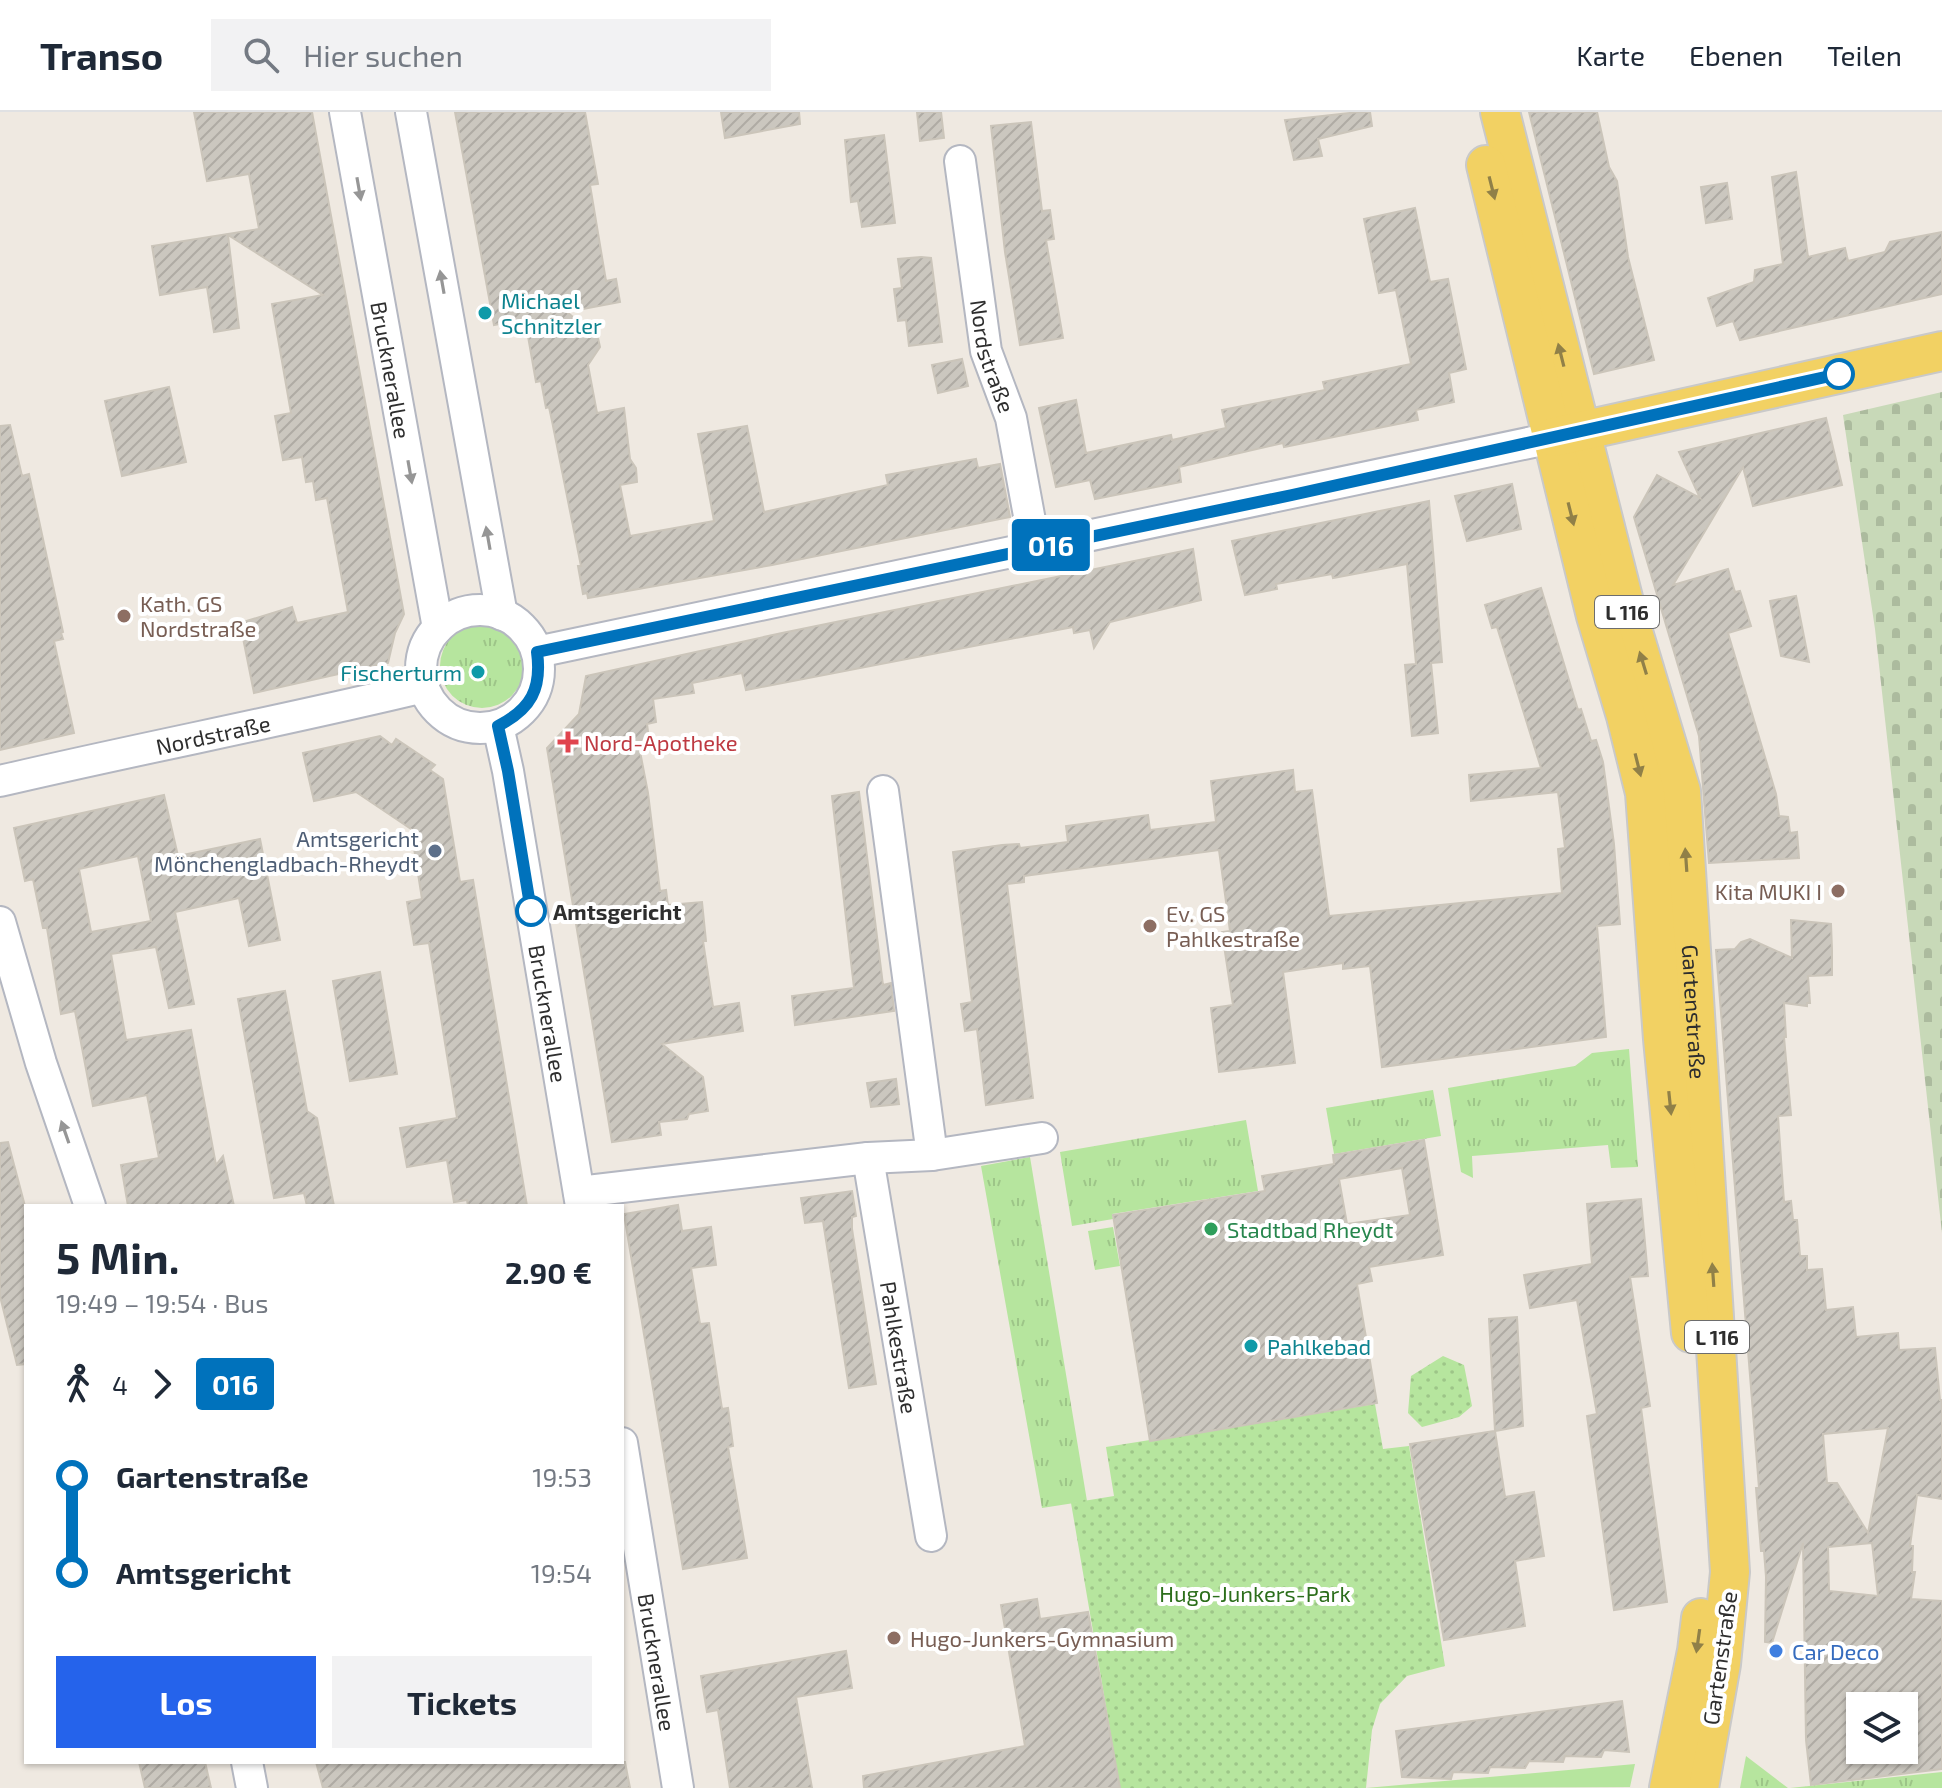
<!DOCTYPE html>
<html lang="de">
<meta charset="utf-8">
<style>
:root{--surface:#fff;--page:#f2f2f3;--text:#1f2937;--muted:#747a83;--line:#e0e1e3;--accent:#2563eb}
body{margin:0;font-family:"Exo 2",sans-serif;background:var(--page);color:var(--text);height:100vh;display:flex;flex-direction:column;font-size:30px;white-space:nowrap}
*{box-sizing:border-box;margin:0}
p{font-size:26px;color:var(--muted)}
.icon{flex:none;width:44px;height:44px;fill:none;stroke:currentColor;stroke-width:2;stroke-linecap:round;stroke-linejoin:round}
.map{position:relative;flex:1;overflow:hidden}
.sheet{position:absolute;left:24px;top:1092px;width:600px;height:560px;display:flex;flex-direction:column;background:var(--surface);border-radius:0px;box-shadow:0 2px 6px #0004}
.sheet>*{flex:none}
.badge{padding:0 16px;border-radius:6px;font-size:28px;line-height:52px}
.buttons{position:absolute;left:1846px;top:1580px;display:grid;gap:16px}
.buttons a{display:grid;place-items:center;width:72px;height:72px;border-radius:0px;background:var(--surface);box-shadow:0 2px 6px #0004;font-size:40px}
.map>.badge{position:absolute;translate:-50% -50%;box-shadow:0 0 0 4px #fff}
.legs{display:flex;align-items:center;gap:12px;height:88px;padding:0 32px;font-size:26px}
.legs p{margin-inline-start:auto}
.summary{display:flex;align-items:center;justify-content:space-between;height:136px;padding:0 32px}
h1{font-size:44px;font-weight:700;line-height:60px}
.button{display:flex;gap:16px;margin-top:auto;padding:16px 32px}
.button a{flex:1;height:92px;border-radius:0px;background:var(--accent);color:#fff;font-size:32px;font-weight:700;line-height:92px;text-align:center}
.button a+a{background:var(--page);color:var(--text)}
ul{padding:0 32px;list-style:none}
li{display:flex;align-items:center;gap:28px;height:96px;font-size:30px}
li i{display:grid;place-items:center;width:12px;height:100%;margin:0 10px;background:currentColor}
li i::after{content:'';width:20px;height:20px;margin:-10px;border:6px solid;border-radius:50%;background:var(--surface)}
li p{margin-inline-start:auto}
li:first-child i{background:linear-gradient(#0000 50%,currentColor 0)}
li:last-child i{background:linear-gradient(currentColor 50%,#0000 0)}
header{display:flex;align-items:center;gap:48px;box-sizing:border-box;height:112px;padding:0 40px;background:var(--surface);border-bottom:2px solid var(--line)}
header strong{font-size:38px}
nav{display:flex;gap:44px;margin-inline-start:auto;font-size:28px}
.search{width:560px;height:72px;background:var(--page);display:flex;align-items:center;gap:20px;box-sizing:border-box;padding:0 28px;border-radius:0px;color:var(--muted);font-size:30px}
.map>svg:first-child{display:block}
.grass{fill:url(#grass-tufts)}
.cemetery{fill:url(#cemetery-stones)}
.park{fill:url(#park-dots)}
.garden{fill:#b6e59e}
.building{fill:url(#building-hatch);stroke:#cbc5ba;stroke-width:2;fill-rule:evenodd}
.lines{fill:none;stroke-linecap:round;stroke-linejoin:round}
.minor-casing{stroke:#b4b7c1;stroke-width:34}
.major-casing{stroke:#c9c9c9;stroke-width:42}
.minor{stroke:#fff;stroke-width:30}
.major{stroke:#f2d163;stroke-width:38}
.oneway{fill:#908048}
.oneway2{fill:#969696}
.line-1-casing{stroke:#fff;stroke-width:18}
.line-1{stroke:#0072bc;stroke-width:12}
.culture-dot{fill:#0f9aa8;stroke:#fff;stroke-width:3}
.stop-1-dot{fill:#fff;stroke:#0072bc;stroke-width:4}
.education-dot{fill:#8d6e63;stroke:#fff;stroke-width:3}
.health-dot{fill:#e0444e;stroke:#fff;stroke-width:3}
.service-dot{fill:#5c6f8a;stroke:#fff;stroke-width:3}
.leisure-dot{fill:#2e9e5b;stroke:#fff;stroke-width:3}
.shop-dot{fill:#3f7fe0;stroke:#fff;stroke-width:3}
.labels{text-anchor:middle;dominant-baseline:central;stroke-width:8;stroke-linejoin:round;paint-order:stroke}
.shield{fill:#fff;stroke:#6d6d6d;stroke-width:2}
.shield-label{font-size:20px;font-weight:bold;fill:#2e2e2e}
.culture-label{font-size:22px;fill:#0d838f;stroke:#fff;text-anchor:start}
.street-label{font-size:22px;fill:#2e2e2e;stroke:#fff}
.education-label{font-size:22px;fill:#785e54;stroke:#fff;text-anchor:start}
.health-label{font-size:22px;fill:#be3a42;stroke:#fff;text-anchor:start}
.service-label{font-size:22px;fill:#4e5e75;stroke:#fff;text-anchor:end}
.stop-label{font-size:22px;font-weight:bold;fill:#2e2e2e;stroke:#fff;text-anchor:start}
.leisure-label{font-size:22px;fill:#27864d;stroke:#fff;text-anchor:start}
.park-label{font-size:22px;fill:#2c6e1b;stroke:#fff}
.shop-label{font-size:22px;fill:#366cbe;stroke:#fff;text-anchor:start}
</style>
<header>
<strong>Transo</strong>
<div class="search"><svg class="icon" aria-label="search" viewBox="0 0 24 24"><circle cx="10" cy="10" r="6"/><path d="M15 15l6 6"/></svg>Hier suchen</div>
<nav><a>Karte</a><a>Ebenen</a><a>Teilen</a></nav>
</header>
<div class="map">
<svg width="1942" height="1676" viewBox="0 0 1942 1676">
<defs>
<pattern id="grass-tufts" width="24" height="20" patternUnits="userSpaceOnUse" patternTransform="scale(2)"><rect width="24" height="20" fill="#b6e59e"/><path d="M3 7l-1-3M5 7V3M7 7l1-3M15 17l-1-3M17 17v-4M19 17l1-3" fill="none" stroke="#9dc588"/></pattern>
<pattern id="cemetery-stones" width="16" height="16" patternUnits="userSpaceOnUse" patternTransform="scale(2)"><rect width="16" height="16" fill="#c8d9b8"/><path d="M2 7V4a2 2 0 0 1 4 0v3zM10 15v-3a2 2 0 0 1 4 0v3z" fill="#acbb9e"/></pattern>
<pattern id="park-dots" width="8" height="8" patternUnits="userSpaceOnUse" patternTransform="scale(2)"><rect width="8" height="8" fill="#b6e59e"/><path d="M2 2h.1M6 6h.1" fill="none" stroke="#9dc588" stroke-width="1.8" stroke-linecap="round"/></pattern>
<pattern id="building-hatch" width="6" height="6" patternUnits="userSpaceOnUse" patternTransform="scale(2)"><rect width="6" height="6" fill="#cbc7bf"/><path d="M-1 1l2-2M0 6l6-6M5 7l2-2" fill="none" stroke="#afaba4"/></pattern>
</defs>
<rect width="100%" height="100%" fill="#efe9e1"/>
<path class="grass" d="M440 554a42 42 0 1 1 84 0a42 42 0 1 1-84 0Z
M1629 937 1638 1055 1611 1056 1608 1033 1472 1044 1473 1066 1461 1060 1448 976 1575 954 1592 941Z
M1433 978 1441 1024 1334 1042 1326 996Z
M1246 1008 1258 1079 1112 1102 1113 1107 1072 1114 1060 1040Z
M1030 1045 1087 1389 1042 1396 981 1054Z
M1113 1115 1120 1154 1095 1158 1088 1119Z
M1746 1644 1788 1676H1740Z
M1942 1660V1676H1790Z"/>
<path class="cemetery" d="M1942 280V1121L1875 517 1843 303Z"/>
<path class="park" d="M1443 1244 1464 1253 1472 1294 1459 1305 1422 1315 1408 1301 1411 1264Z
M1375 1292 1383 1337 1409 1334 1445 1554 1407 1564 1380 1592 1372 1618 1366 1676H1120L1071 1391 1114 1384 1106 1335Z"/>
<path class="garden" d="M1635 1652 1630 1675 1366 1676Z"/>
<path class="building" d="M194 0H312L404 502 395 521 388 551 254 581 240 511 292 495 297 511 348 500 327 386 316 388 313 369 306 370 302 345 283 348 275 304 291 301 272 192 323 183 228 123 239 216 214 220 207 175 160 183 152 134 259 117 249 62 207 69Z
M455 0H585L598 72 590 73 606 169 616 167 620 190 567 200 598 226 600 235 588 253 597 301 624 296 630 347 636 356 637 370 620 373 630 424 714 409 698 322 747 314 764 400 888 373 886 363 976 347 978 356 1000 352 1010 405 772 453 588 486 587 481 583 482 578 454H581L552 309 549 295 546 296 541 269 536 270 525 207 494 213Z
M721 0H799L800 12 725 26Z
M917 0H941L944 26 920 29Z
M1359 0H1370L1372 14 1318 27 1322 44 1294 48 1285 8Z
M1529 0H1597L1609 55 1617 69 1628 145 1654 248 1594 262Z
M1031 10 1042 99 1050 98 1054 127 1046 128 1063 226 1020 233 1005 140 991 14Z
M884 23 895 111 862 115 858 89 851 90 845 28Z
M1796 60 1808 145 1845 136 1848 149 1885 140 1890 130 1942 120V182L1740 228 1733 209 1717 214 1708 186 1754 170 1755 158 1783 152 1772 65Z
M1727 71 1732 107 1706 111 1701 75Z
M1415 96 1430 170 1448 167 1466 257 1449 261 1454 290 1416 298 1418 308 1284 335 1283 331 1179 355 1181 370 1095 387 1090 368 1056 375 1039 296 1076 288 1086 341 1171 323 1172 328 1226 316 1222 298 1325 278 1323 270 1411 252 1396 178 1379 181 1364 107Z
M921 145 931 146 942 230 909 234 906 208 898 209 894 177 902 176 898 147Z
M962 247 968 274 938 281 932 253Z
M169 275 186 350 122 364 105 289Z
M1826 306 1842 373 1753 394 1743 355 1673 473 1728 457 1735 480 1740 479 1751 514 1728 521 1776 682 1779 704 1788 705 1790 721 1797 720 1799 746 1709 751 1699 624 1634 405 1657 363 1700 386 1679 340Z
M10 313 22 364 29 362 63 520 61 521 63 527 54 529 74 621 0 638V314Z
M1512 372 1521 417 1467 429 1455 384Z
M1429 389 1442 550 1431 551 1438 621 1412 624 1405 553 1416 552 1407 452 1333 466 1332 462 1276 472 1277 477 1245 483 1232 429Z
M1193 437 1201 488 1110 510 1094 536 1090 518 1074 521 1073 515 746 578 742 561 692 571 694 581 653 587 656 610 647 612 649 627 638 629 648 681 660 779 666 778 668 793 702 790 706 829H703L713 895 739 891 743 919 662 932 703 965 708 999 689 1002 687 1007 659 1010 661 1023 612 1030 547 636 579 602 586 564 782 521Z
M1541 476 1578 598 1581 597 1591 629 1596 628 1603 650 1614 732 1620 812 1597 814 1606 925 1382 955 1370 854 1343 857V851L1283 860 1295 951 1219 960 1211 896 1233 893 1222 820 1230 819 1219 738 1024 764V770L1007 772 1033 986 986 993 977 917 965 919 961 892 972 890 953 740 1002 733 1019 732 1020 736 1068 730 1066 714 1148 703 1150 718 1216 710 1211 669 1293 658 1295 680 1312 678 1329 804 1562 781 1558 737 1565 736 1558 680 1471 689 1469 663 1541 656 1497 515 1492 516 1485 493Z
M1796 484 1809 550 1781 544 1770 489Z
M380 624 392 633 396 627 435 653 430 658 443 667 460 770 473 768 527 1094H468L467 1088 454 1090 447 1048 407 1055 400 1016 457 1006 429 831 414 833 407 790 422 787 411 717 356 680 314 689 303 641Z
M859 680 883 873 891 871 894 899 795 913 792 884 854 876 832 684Z
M164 683 178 744 260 727 280 828 249 834 239 786 175 800 194 892 169 896 156 835 111 842 126 928 191 918 216 1053 223 1044 234 1094H128L121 1053 159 1046 147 983 93 994 75 899 61 902 47 816H43L33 767 25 769 14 716ZM138 744 151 809 91 820 79 757Z
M1791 808 1831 812 1832 838V863L1808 864 1810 891H1807V894L1784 891 1786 925H1784L1791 1003 1778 1004 1784 1090 1791 1089 1793 1108H1797L1800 1144H1807V1158L1822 1157 1826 1198 1853 1195 1856 1225 1898 1221 1899 1238 1935 1236 1940 1288H1942V1387L1917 1383 1910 1434H1913L1912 1460H1915L1911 1487 1942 1489V1657L1811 1673 1806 1628 1803 1431 1772 1531 1765 1530 1766 1465 1764 1439H1761L1756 1376H1759L1716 838 1735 837 1741 830 1750 827 1792 846ZM1888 1316 1868 1421 1837 1371H1827L1823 1322ZM1872 1431 1878 1484 1829 1479 1828 1435ZM1860 1594H1904V1638H1860Z
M380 860 397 962 350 969 333 869Z
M285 879 307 999 317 1006 334 1094H307L304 1081 274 1086 238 887Z
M896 967 899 992 871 995 867 971Z
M1424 1028 1443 1143 1369 1155 1372 1169 1357 1172 1377 1291 1150 1329 1113 1103 1265 1079 1262 1064 1334 1052 1333 1043ZM1402 1056 1410 1103 1347 1112 1339 1067Z
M8 1030 26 1098V1252L17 1253 0 1184V1031Z
M852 1079 856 1104 852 1105V1117L876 1272 849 1276 823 1109 805 1111 801 1086Z
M1641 1087 1648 1164 1630 1165 1650 1294 1641 1296 1667 1490 1614 1498 1587 1304 1597 1302 1577 1188 1530 1196 1524 1163 1592 1152 1587 1092Z
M678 1093 682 1119 711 1115 716 1153 691 1156 700 1212 709 1211 722 1297 728 1296 733 1334 728 1335 747 1446 683 1457 624 1102Z
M1517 1205 1523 1314 1495 1319 1489 1207Z
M1495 1319 1505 1385 1534 1380 1544 1444 1515 1449 1525 1514 1444 1528 1410 1332Z
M1037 1487 1040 1507 1088 1500 1120 1676H864L863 1664 1025 1634 1001 1493Z
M846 1539 852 1576 796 1585 812 1676H730L718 1598 707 1600 701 1564Z
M1622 1589 1629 1640 1604 1638 1601 1645 1565 1644 1563 1650 1529 1649 1525 1656 1490 1655 1488 1661 1453 1660 1451 1667 1402 1665 1396 1619Z
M139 1650H205L211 1676H145Z
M316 1650H625L630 1676H323Z"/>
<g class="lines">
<defs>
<g id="minor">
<path id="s1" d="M345 0 438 516"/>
<path d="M411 0 502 503"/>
<path id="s2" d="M960 49 986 239 1011 306 1035 436"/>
<circle cx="480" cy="557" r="59"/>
<path d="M537 540 1552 326"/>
<path id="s3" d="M498 614 508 659 581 1094"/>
<path id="s4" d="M0 669C141 636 283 609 424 575"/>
<path d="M883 679 932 1043"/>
<path d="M0 810 41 951 90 1094"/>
<path id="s5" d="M868 1046 931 1424"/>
<path d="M579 1080 868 1046 932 1043 1042 1026"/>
<path id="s6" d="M622 1331 678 1676"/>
<path d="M247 1650 252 1676"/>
</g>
<g id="major">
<path id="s7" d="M1500 0 1624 490 1681 679 1730 1460 1721 1552 1699 1676"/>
<path d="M1486 53 1596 504 1626 604 1645 681 1663 927 1691 1221"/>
<path d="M1554 325 1942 239"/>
<path d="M1669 1676 1697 1539 1701 1506"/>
</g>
</defs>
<use href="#minor" class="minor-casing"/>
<use href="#major" class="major-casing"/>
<use href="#minor" class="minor"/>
<use href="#major" class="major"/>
</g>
<defs><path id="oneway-solid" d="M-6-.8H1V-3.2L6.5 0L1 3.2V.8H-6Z" transform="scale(2)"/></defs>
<g class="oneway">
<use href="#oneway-solid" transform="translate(1492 76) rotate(76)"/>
<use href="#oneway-solid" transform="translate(1561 243) rotate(-104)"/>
<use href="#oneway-solid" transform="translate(1571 402) rotate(76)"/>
<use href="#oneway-solid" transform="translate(1643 551) rotate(-107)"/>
<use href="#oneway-solid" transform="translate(1638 653) rotate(76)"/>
<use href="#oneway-solid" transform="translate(1686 748) rotate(-94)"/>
<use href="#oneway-solid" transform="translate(1670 991) rotate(84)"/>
<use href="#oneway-solid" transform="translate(1713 1163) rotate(-94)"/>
<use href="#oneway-solid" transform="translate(1698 1529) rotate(98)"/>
</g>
<g class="oneway2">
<use href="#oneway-solid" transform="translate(359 77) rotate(80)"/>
<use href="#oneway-solid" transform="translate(442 170) rotate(-100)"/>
<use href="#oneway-solid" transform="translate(410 360) rotate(80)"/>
<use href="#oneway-solid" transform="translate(488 426) rotate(-100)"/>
<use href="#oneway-solid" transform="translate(65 1020) rotate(-109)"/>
</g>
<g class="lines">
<defs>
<path id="line-1" d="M531 799 508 659 498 614C531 597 542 577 537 540L1292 383 1839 262"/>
</defs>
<use href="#line-1" class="line-1-casing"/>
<use href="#line-1" class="line-1"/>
</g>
<g class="culture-dot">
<circle cx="485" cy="201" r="8"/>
<circle cx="478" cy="560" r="8"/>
<circle cx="1251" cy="1234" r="8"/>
</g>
<g class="stop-1-dot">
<circle cx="1839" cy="262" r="14"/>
<circle cx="531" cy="799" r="14"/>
</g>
<g class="education-dot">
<circle cx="124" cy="504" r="8"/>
<circle cx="1838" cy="779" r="8"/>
<circle cx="1150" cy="814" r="8"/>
<circle cx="894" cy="1526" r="8"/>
</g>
<path class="health-dot" d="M564 618h8v8h8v8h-8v8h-8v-8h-8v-8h8z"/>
<circle class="service-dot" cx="435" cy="739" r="8"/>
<circle class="leisure-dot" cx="1211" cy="1117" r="8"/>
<circle class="shop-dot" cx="1776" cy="1539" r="8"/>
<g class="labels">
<g class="shield">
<rect x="1595" y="484" width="64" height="32" rx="6"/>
<rect x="1685" y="1209" width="64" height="32" rx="6"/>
</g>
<g class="shield-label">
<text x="1627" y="500">L 116</text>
<text x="1717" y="1225">L 116</text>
</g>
<g class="culture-label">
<text x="501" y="188">Michael<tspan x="501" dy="25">Schnitzler</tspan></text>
<text x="462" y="560" text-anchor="end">Fischerturm</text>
<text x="1267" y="1234">Pahlkebad</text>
</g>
<g class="street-label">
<text stroke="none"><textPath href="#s2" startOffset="198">Nordstraße</textPath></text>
<text stroke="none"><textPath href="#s1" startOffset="262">Brucknerallee</textPath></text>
<text stroke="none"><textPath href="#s4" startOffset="218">Nordstraße</textPath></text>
<text stroke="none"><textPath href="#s7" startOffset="924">Gartenstraße</textPath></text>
<text stroke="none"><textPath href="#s3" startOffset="292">Brucknerallee</textPath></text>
<text stroke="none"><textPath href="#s5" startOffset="192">Pahlkestraße</textPath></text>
<text transform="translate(1719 1546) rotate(-82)">Gartenstraße</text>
<text stroke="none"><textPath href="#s6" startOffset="222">Brucknerallee</textPath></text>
</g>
<g class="education-label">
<text x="140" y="491">Kath. GS<tspan x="140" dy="25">Nordstraße</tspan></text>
<text x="1822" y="779" text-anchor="end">Kita MUKI I</text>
<text x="1166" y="801">Ev. GS<tspan x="1166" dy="25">Pahlkestraße</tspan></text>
<text x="910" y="1526">Hugo-Junkers-Gymnasium</text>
</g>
<g class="health-label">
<text x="584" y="630">Nord-Apotheke</text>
</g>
<g class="service-label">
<text x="419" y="726">Amtsgericht<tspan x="419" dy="25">Mönchengladbach-Rheydt</tspan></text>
</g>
<g class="stop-label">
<text x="553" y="799">Amtsgericht</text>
</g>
<g class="leisure-label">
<text x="1227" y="1117">Stadtbad Rheydt</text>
</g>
<g class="park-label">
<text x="1255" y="1481">Hugo-Junkers-Park</text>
</g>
<g class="shop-label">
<text x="1792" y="1539">Car Deco</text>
</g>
</g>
</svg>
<div class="buttons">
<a><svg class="icon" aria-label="layers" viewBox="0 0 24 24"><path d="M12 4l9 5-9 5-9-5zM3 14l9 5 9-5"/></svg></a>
</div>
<b class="badge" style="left:1051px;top:433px;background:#0072bc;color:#fff">016</b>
<section class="sheet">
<div class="summary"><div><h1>5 Min.</h1><p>19:49 – 19:54 · Bus</p></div><b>2.90 €</b></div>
<div class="legs"><svg class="icon" aria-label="walk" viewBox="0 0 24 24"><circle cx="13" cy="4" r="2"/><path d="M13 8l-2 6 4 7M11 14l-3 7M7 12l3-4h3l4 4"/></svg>4<svg class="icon" aria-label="forward" viewBox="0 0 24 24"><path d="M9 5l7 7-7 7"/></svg><b class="badge" style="background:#0072bc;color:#fff">016</b></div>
<ul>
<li><i style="color:#0072bc"></i><b>Gartenstraße</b><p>19:53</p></li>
<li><i style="color:#0072bc"></i><b>Amtsgericht</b><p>19:54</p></li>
</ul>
<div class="button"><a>Los</a><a>Tickets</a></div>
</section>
</div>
